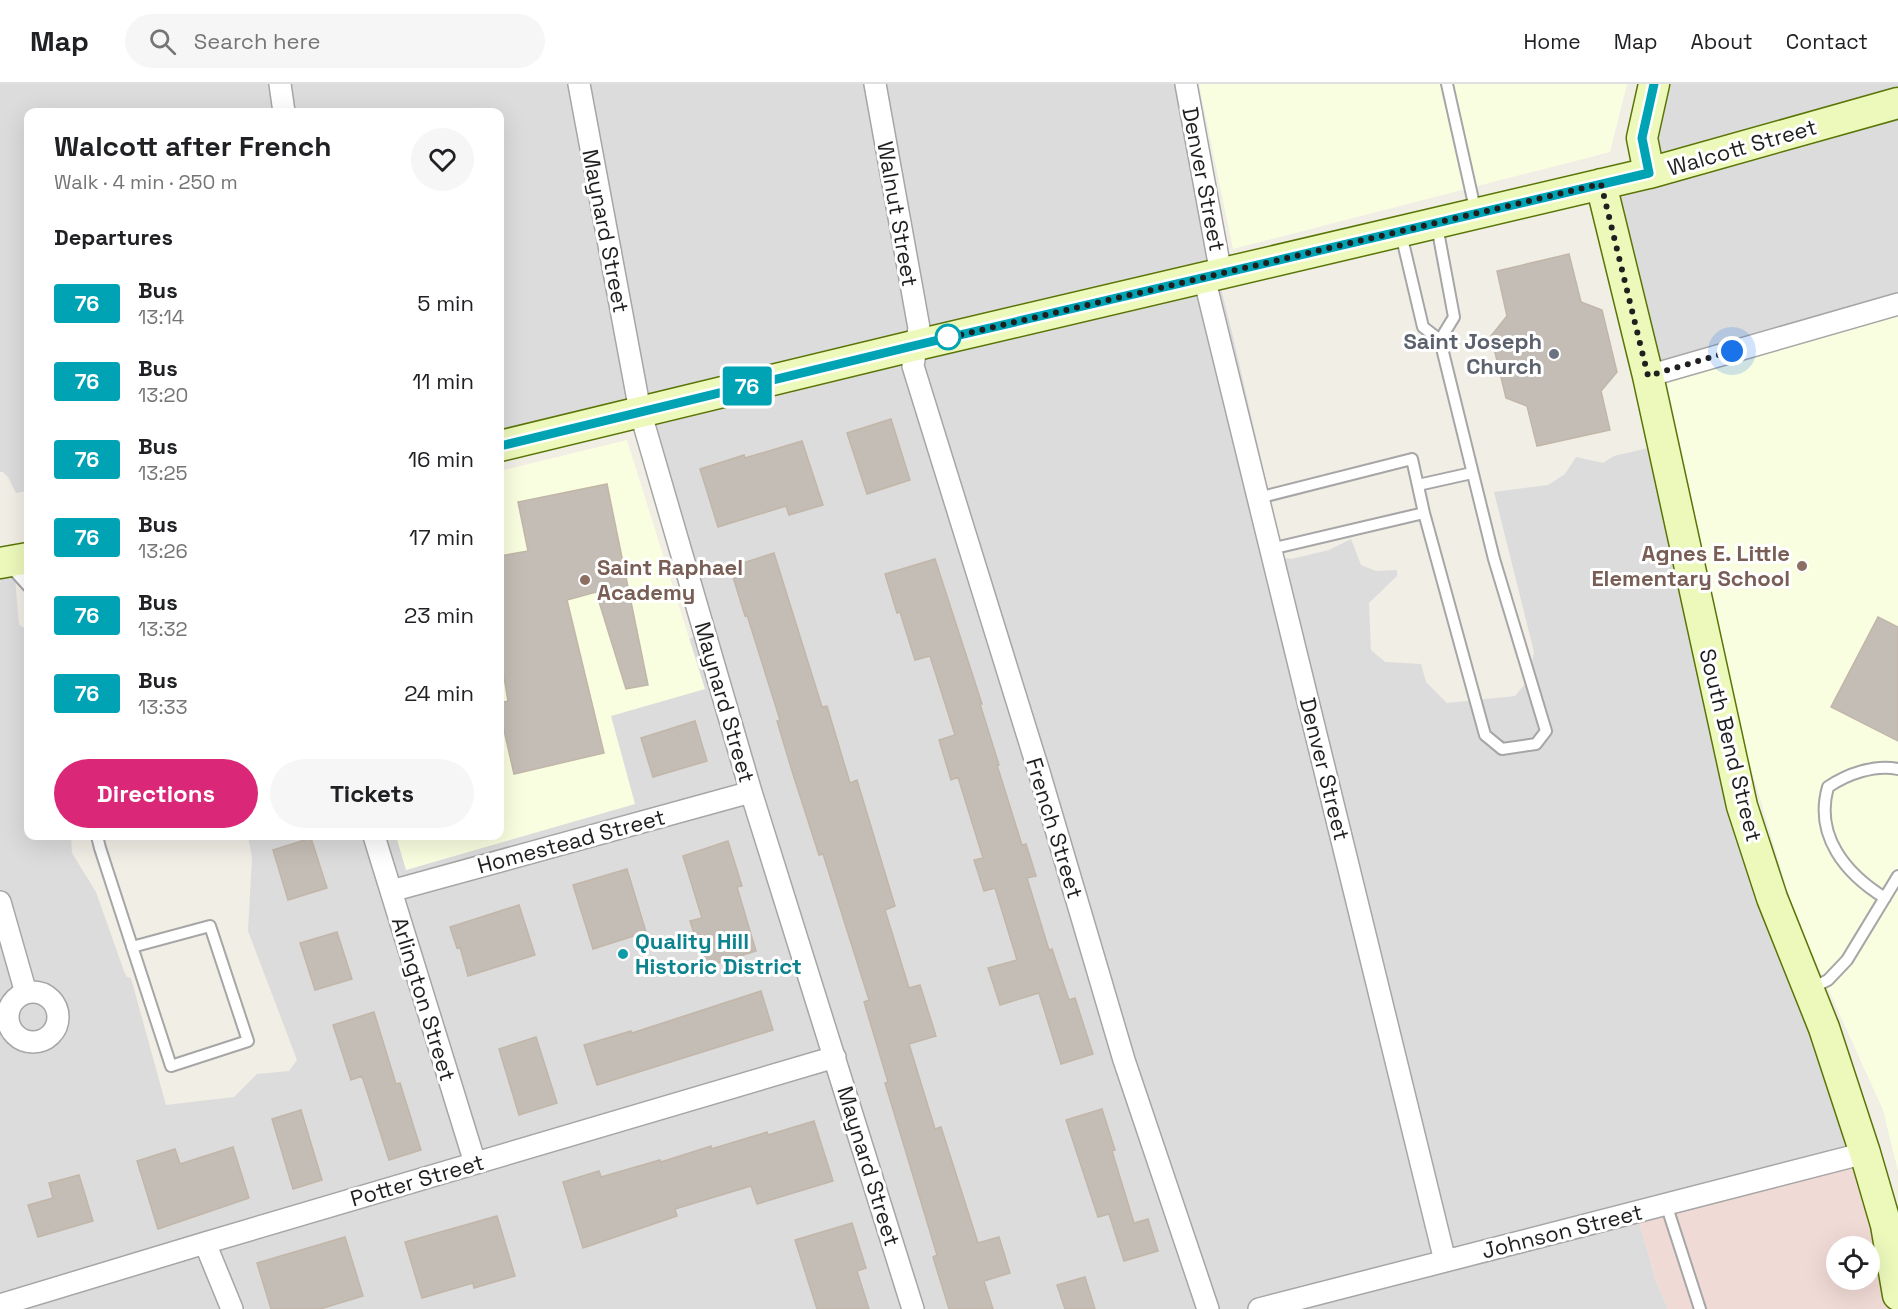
<!DOCTYPE html>
<meta charset="utf-8">
<style>
:root{--surface:#fff;--page:#f6f6f6;--text:#202124;--muted:#757577;--line:#e0e0e0;--accent:#db2777}
body{margin:0;font-family:"Space Grotesk",sans-serif;background:var(--page);color:var(--text);height:100vh;display:flex;flex-direction:column;font-size:22px;white-space:nowrap}
*{box-sizing:border-box;margin:0}
p{font-size:20px;color:var(--muted)}
.icon{flex:none;width:33px;height:33px;fill:none;stroke:currentColor;stroke-width:2;stroke-linecap:round;stroke-linejoin:round}
.map{position:relative;flex:1;overflow:hidden}
.details{position:absolute;left:24px;top:24px;width:480px;height:732px;display:flex;flex-direction:column;background:var(--surface);border-radius:12px;box-shadow:0 6px 24px #0002}
.details>*{flex:none}
.badge{padding:0 12px;border-radius:4px;font-size:21px;line-height:39px}
.tools{position:absolute;left:1826px;top:1152px;display:grid;gap:12px}
.tools a{display:grid;place-items:center;width:54px;height:54px;border-radius:50%;background:var(--surface);box-shadow:0 6px 24px #0002;font-size:30px}
.you{position:absolute;width:30px;height:30px;margin:-15px;border:4px solid #fff;border-radius:50%;background:#1a73e8;box-shadow:0 0 0 9px #1a73e833}
.map>.badge{position:absolute;translate:-50% -50%;box-shadow:0 0 0 3px #fff}
h2{padding:0 30px;font-size:22px;line-height:54px}
.round{display:grid;place-items:center;flex:none;width:63px;height:63px;border-radius:32px;background:var(--page)}
.overview{display:flex;align-items:center;justify-content:space-between;height:102px;padding:0 30px}
h1{font-size:28px;font-weight:700;line-height:45px}
.action{display:flex;gap:12px;margin-top:auto;padding:12px 30px}
.action a{flex:1;height:69px;border-radius:36px;background:var(--accent);color:#fff;font-size:24px;font-weight:700;line-height:69px;text-align:center}
.action a+a{background:var(--page);color:var(--text)}
ul{padding:0;list-style:none}
li{display:flex;align-items:center;gap:18px;height:78px;padding:0 30px}
li div{flex:1}
li b{display:block;font-size:22px}
li em{font-style:normal}
li .badge{min-width:66px;font-weight:700;text-align:center}
header{display:flex;align-items:center;gap:36px;box-sizing:border-box;height:84px;padding:0 30px;background:var(--surface);border-bottom:2px solid var(--line)}
header strong{font-size:28px}
nav{display:flex;gap:33px;margin-inline-start:auto;font-size:21px}
.search{width:420px;height:54px;background:var(--page);display:flex;align-items:center;gap:15px;box-sizing:border-box;padding:0 21px;border-radius:33px;color:var(--muted);font-size:22px}
.map>svg:first-child{display:block}
.residential{fill:#dddcdc}
.commercial{fill:#f0dad5;fill-rule:evenodd}
.education{fill:#fafee0}
.building{fill:#c4bdb5;stroke:#c1b6a8;stroke-width:1.5}
.lines{fill:none;stroke-linecap:round;stroke-linejoin:round}
.lane-casing{stroke:#a6a6a6;stroke-width:14}
.street-casing{stroke:#a6a6a6;stroke-width:24}
.secondary-casing{stroke:#5a7507;stroke-width:33}
.lane{stroke:#fff;stroke-width:10}
.street{stroke:#fff;stroke-width:21}
.secondary{stroke:#edf8bb;stroke-width:30}
.line-casing{stroke:#fff;stroke-width:14}
.line{stroke:#00a3b4;stroke-width:9}
.walk{stroke:#1f1f1f;stroke-width:6;stroke-dasharray:0 10.8}
.stop-dot{fill:#fff;stroke:#00a3b4;stroke-width:3}
.worship-dot{fill:#6b7280;stroke:#fff;stroke-width:2}
.education-dot{fill:#8d6e63;stroke:#fff;stroke-width:2}
.culture-dot{fill:#0f9aa8;stroke:#fff;stroke-width:2}
.labels{text-anchor:middle;dominant-baseline:central;stroke-width:6;stroke-linejoin:round;paint-order:stroke}
.street-label{font-size:22px;fill:#1f1f1f;stroke:#fff}
.worship-label{font-size:22px;font-weight:bold;fill:#5b616d;stroke:#fff;text-anchor:end}
.education-label{font-size:22px;font-weight:bold;fill:#785e54;stroke:#fff;text-anchor:end}
.culture-label{font-size:22px;font-weight:bold;fill:#0d838f;stroke:#fff;text-anchor:start}
</style>
<header>
<strong>Map</strong>
<div class="search"><svg class="icon" aria-label="search" viewBox="0 0 24 24"><circle cx="10" cy="10" r="6"/><path d="M15 15l6 6"/></svg>Search here</div>
<nav><a>Home</a><a>Map</a><a>About</a><a>Contact</a></nav>
</header>
<div class="map">
<svg width="1898" height="1225" viewBox="0 0 1898 1225">
<rect width="100%" height="100%" fill="#f0eee5"/>
<path class="residential" d="M0 0H1184L1221 205 1231 244 1284 474 1291 475 1329 466 1351 455 1361 481 1376 487 1397 486V492L1369 519 1371 566 1385 578 1421 580 1426 598 1447 619 1515 612 1529 595 1534 568 1494 408 1548 401 1565 390 1576 373 1603 379 1614 372 1661 361 1742 722 1864 1064 1639 1137 1655 1194 1668 1225H0V485L14 482 19 541 28 546V752H71L72 769 96 808 124 887 127 893 131 894 166 1021 234 1013 257 990 289 987 297 976 248 847 252 774 248 752H500L511 625 699 551 640 342 500 373V28H28V407L16 409 8 393 3 388H0Z
M1654 0H1898V224L1649 296 1618 123Z"/>
<path class="commercial" d="M1866 1074 1898 1225H1668L1655 1194 1639 1137ZM1836 1162H1869V1196H1836Z"/>
<path class="education" d="M1199 0H1627L1610 68 1233 165Z
M1898 231V1087L1883 1026 1795 832 1745 664 1667 299Z
M627 356 705 605 611 632 635 720 406 786 396 752H500V387Z"/>
<path class="building" d="M1569 170 1581 218 1602 226 1617 288 1601 307 1610 346 1537 362 1527 322 1506 314 1491 252 1507 232 1497 187Z
M891 335 910 396 867 410 847 349Z
M802 357 823 421 789 431 786 422 718 443 700 385 744 371 745 374Z
M607 400 648 601 626 605 596 508 567 516 604 669 514 690 500 629V619L508 617 500 569V472L528 467 518 418Z
M774 469 822 623 827 622 850 699 857 696 895 822 885 826 909 904 920 901 936 952 909 960 935 1045 941 1043 978 1159 999 1153 1010 1189 984 1197 993 1225H949L933 1173 937 1171 885 999 888 998 864 918 869 916 823 770 819 771 792 687 777 637 780 636 747 531 745 532 730 483Z
M935 475 982 620H980L999 681H997L1022 761 1026 760 1036 792 1027 794 1049 866 1052 865 1069 916 1075 914 1093 970 1061 980 1039 909 1000 921 988 884 1017 876 995 804 984 807 974 776 983 774 958 693 951 696 939 656 955 651 930 572 915 576 900 528 897 529 885 490Z
M1878 533 1898 543V657L1831 623Z
M695 637 707 677 653 693 641 654Z
M311 754 327 804 288 816 273 766Z
M728 757 742 802 737 803 756 867 705 883 690 837 702 834 683 772Z
M627 785 646 848 593 865 573 801Z
M519 821 535 871 468 892 460 863 457 864 450 843Z
M337 848 352 895 315 906 300 859Z
M761 907 773 946 597 1001 584 961 631 947 632 949Z
M374 928 396 1000 400 999 421 1066 389 1076 362 992 351 996 333 941Z
M536 953 557 1019 519 1031 499 965Z
M1102 1025 1115 1066 1112 1067 1134 1139 1148 1135 1158 1167 1124 1177 1109 1130 1098 1133 1066 1036Z
M301 1026 322 1096 293 1105 272 1035Z
M814 1037 833 1097 757 1120 751 1102 675 1125 677 1132 583 1164 563 1098 599 1087 601 1093 660 1076 661 1078 711 1062V1065L767 1048 768 1051Z
M233 1063 249 1114 158 1145 137 1077 175 1065 180 1080Z
M79 1091 93 1137 38 1153 28 1121 53 1114 49 1099Z
M497 1132 515 1192 474 1204 473 1199 422 1214 405 1158Z
M852 1139 866 1184 857 1187 869 1225H817L795 1156Z
M345 1153 363 1212 320 1225H271L257 1179Z
M1085 1193 1095 1225H1065L1057 1201Z"/>
<g class="lines">
<defs>
<path id="lane" d="M1447 0 1476 129
M1401 150 1423 243 1440 256
M1418 401 1472 389
M1258 414 1412 375 1424 429
M1271 465 1424 429 1485 651 1502 665 1536 660 1546 647 1494 475 1440 256 1454 233 1437 142
M8 480 28 502
M97 752 100 764 171 982 248 957 210 842 132 863
M1885 814C1846 790 1814 752 1828 703 1847 690 1875 680 1898 685
M1812 904 1828 896 1847 876 1898 792
M1666 1120 1700 1225"/>
<path id="street" d="M280 0 284 28
M579 0 640 327 751 708 913 1225
M875 0 919 244 913 282 1039 688 1124 976 1208 1225
M1186 0 1221 190
M1204 193 1445 1177
M1648 292 1898 220
M374 752 475 1079
M391 807 751 708
M0 818 26 909
M8 933a25 25 0 1 1 50 0a25 25 0 1 1-50 0Z
M205 1159 232 1225
M0 1221 205 1159 835 973
M1259 1225 1865 1069"/>
<path id="secondary" d="M1649 89 1642 54 1654 0
M1601 100 1648 292 1742 722 1772 814 1824 944 1865 1069 1886 1141 1898 1211
M500 362 917 261 1649 89 1898 19
M0 479 28 474"/>
</defs>
<use href="#lane" class="lane-casing"/>
<use href="#street" class="street-casing"/>
<use href="#secondary" class="secondary-casing"/>
<use href="#lane" class="lane"/>
<use href="#street" class="street"/>
<use href="#secondary" class="secondary"/>
</g>
<g class="lines">
<defs>
<path id="line" d="M500 362 917 261 1649 89 1642 54 1654 0"/>
</defs>
<use href="#line" class="line-casing"/>
<use href="#line" class="line"/>
<path class="walk" d="M948 253 939 256 1601 100 1648 292 1732 267"/>
</g>
<circle class="stop-dot" cx="948" cy="253" r="12"/>
<circle class="worship-dot" cx="1554" cy="270" r="6"/>
<g class="education-dot">
<circle cx="1802" cy="482" r="6"/>
<circle cx="585" cy="496" r="6"/>
</g>
<circle class="culture-dot" cx="623" cy="870" r="6"/>
<g class="labels">
<g class="street-label">
<text transform="translate(1742 63) rotate(-16)">Walcott Street</text>
<text transform="translate(1204 95) rotate(79)">Denver Street</text>
<text transform="translate(898 130) rotate(80)">Walnut Street</text>
<text transform="translate(606 147) rotate(79)">Maynard Street</text>
<text transform="translate(725 618) rotate(74)">Maynard Street</text>
<text transform="translate(1731 661) rotate(76)">South Bend Street</text>
<text transform="translate(1325 685) rotate(76)">Denver Street</text>
<text transform="translate(1055 744) rotate(73)">French Street</text>
<text transform="translate(571 757) rotate(-15)">Homestead Street</text>
<text transform="translate(424 915) rotate(73)">Arlington Street</text>
<text transform="translate(869 1082) rotate(73)">Maynard Street</text>
<text transform="translate(417 1096) rotate(-16)">Potter Street</text>
<text transform="translate(1562 1147) rotate(-14)">Johnson Street</text>
</g>
<g class="worship-label">
<text x="1542" y="257">Saint Joseph<tspan x="1542" dy="25">Church</tspan></text>
</g>
<g class="education-label">
<text x="1790" y="469">Agnes E. Little<tspan x="1790" dy="25">Elementary School</tspan></text>
<text x="597" y="483" text-anchor="start">Saint Raphael<tspan x="597" dy="25">Academy</tspan></text>
</g>
<g class="culture-label">
<text x="635" y="857">Quality Hill<tspan x="635" dy="25">Historic District</tspan></text>
</g>
</g>
</svg>
<div class="tools">
<a><svg class="icon" aria-label="locate" viewBox="0 0 24 24"><circle cx="12" cy="12" r="6"/><path d="M12 2v4M12 18v4M2 12h4M18 12h4"/></svg></a>
</div>
<div class="you" style="left:1732px;top:267px"></div>
<b class="badge" style="left:747px;top:302px;background:#00a3b4;color:#fff">76</b>
<section class="details">
<div class="overview"><div><h1>Walcott after French</h1><p>Walk · 4 min · 250 m</p></div><a class="round"><svg class="icon" aria-label="heart" viewBox="0 0 24 24"><path d="M12 20l-8-8c-3-5 5-10 8-4 3-6 11-1 8 4z"/></svg></a></div>
<h2>Departures</h2>
<ul>
<li><span class="badge" style="background:#00a3b4;color:#fff">76</span><div><b>Bus</b><p>13:14</p></div><em>5 min</em></li>
<li><span class="badge" style="background:#00a3b4;color:#fff">76</span><div><b>Bus</b><p>13:20</p></div><em>11 min</em></li>
<li><span class="badge" style="background:#00a3b4;color:#fff">76</span><div><b>Bus</b><p>13:25</p></div><em>16 min</em></li>
<li><span class="badge" style="background:#00a3b4;color:#fff">76</span><div><b>Bus</b><p>13:26</p></div><em>17 min</em></li>
<li><span class="badge" style="background:#00a3b4;color:#fff">76</span><div><b>Bus</b><p>13:32</p></div><em>23 min</em></li>
<li><span class="badge" style="background:#00a3b4;color:#fff">76</span><div><b>Bus</b><p>13:33</p></div><em>24 min</em></li>
</ul>
<div class="action"><a>Directions</a><a>Tickets</a></div>
</section>
</div>
